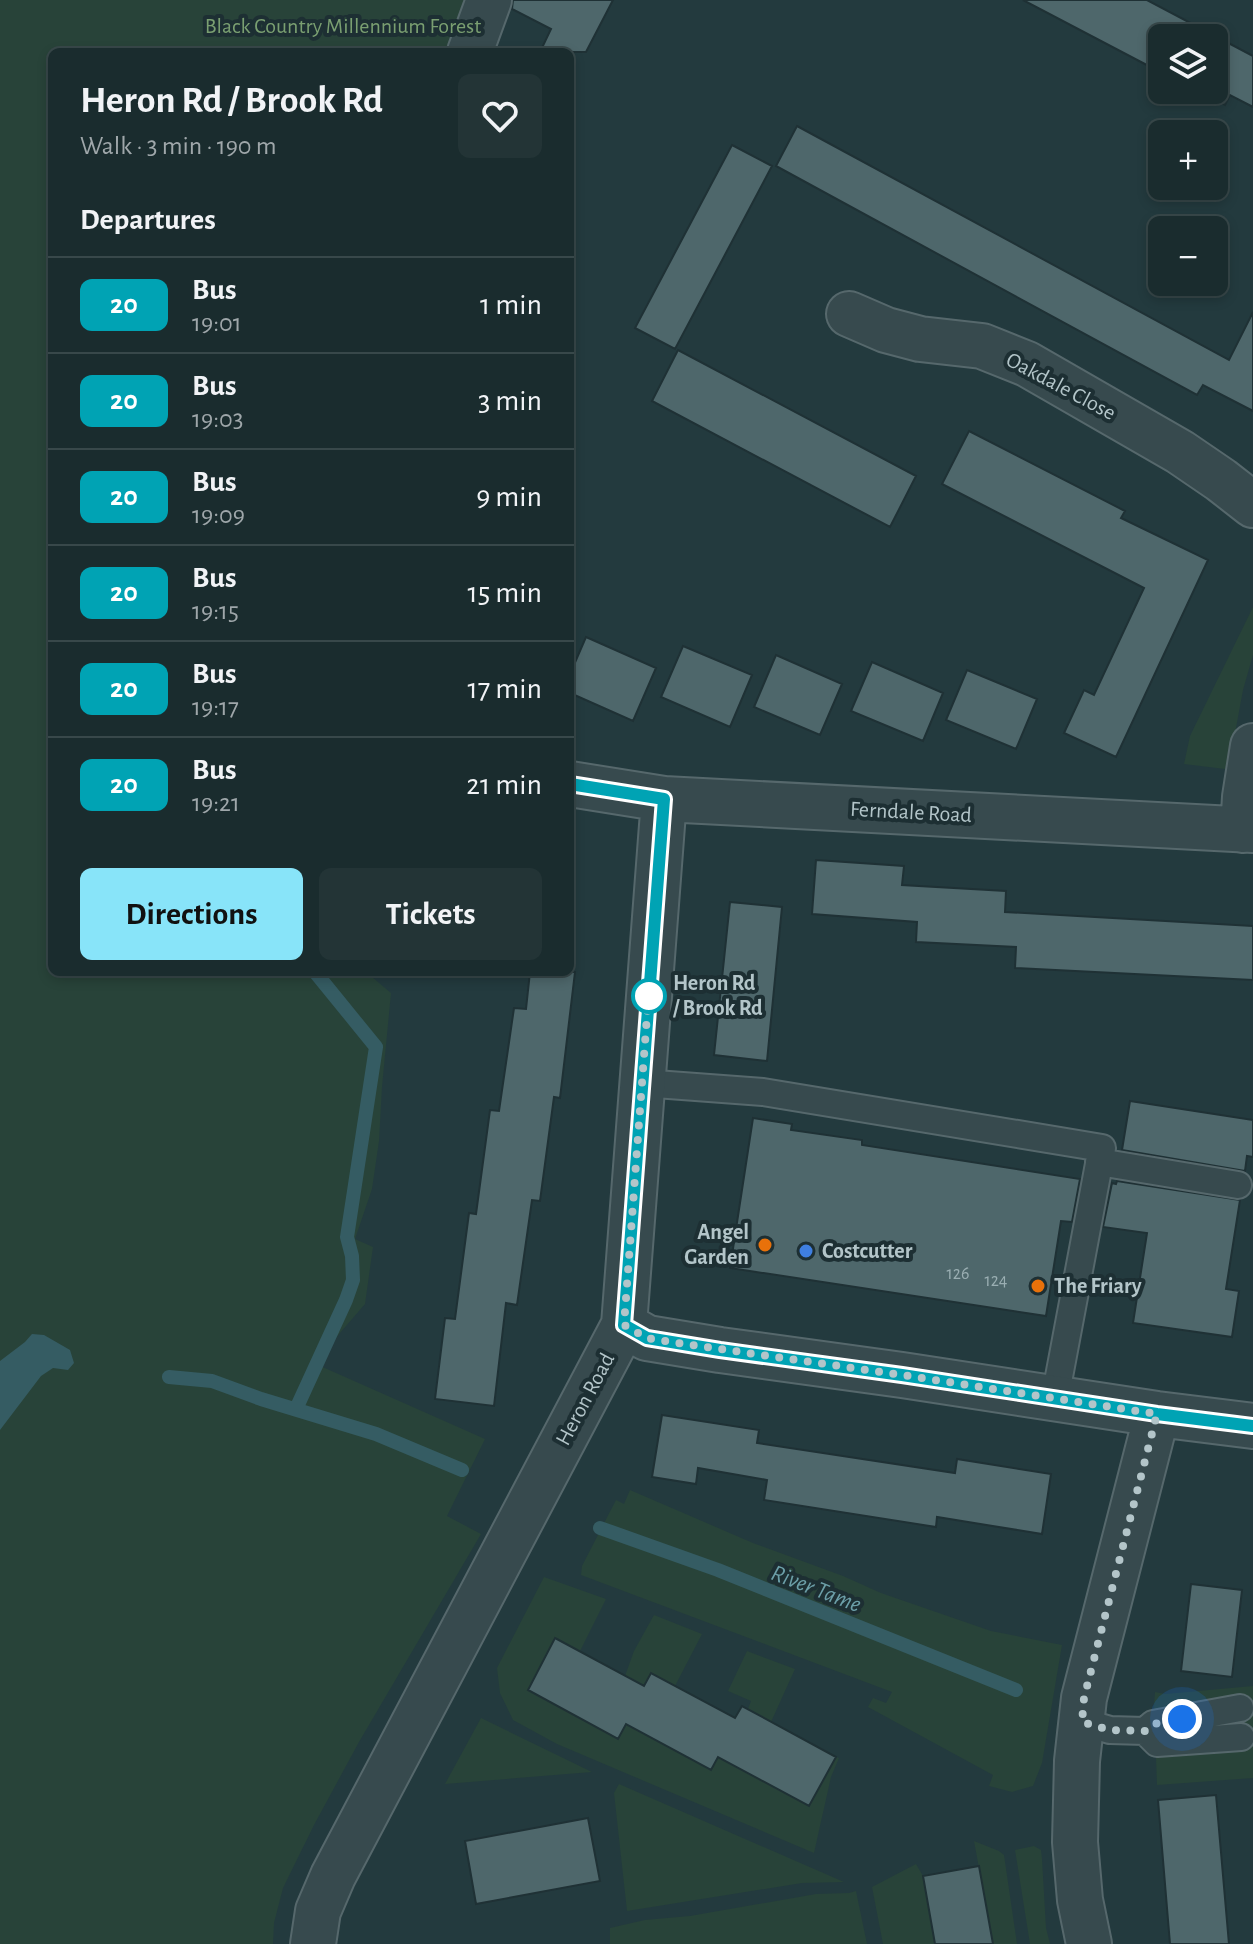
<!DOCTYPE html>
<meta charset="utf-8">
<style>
:root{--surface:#1a2c2e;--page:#233436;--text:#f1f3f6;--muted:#9fa7aa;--line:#38484a;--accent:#88e4f9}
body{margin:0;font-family:"Alegreya Sans",sans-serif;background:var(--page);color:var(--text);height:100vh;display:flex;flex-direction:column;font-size:30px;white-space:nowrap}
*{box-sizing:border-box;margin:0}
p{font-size:26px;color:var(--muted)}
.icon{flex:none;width:44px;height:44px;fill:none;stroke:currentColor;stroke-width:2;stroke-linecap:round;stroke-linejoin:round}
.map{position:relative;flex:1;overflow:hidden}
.sheet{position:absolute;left:48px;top:48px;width:526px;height:928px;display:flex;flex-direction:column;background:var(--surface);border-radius:12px;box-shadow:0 4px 12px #0003,0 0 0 2px var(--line)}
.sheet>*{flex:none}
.badge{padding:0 16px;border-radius:12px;font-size:28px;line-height:52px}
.controls{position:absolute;left:1148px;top:24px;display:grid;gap:16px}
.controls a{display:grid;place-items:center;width:80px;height:80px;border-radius:12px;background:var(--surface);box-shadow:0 4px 12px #0003,0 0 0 2px var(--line);font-size:40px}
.you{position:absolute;width:40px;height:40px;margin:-20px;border:6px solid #fff;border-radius:50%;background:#1a73e8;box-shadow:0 0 0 12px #1a73e833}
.map>.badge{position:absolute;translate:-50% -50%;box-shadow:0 0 0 4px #fff}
h2{padding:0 32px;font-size:30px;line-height:72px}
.round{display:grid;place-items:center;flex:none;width:84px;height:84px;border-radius:12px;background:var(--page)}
.overview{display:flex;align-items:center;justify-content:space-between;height:136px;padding:0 32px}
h1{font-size:38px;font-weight:600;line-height:60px}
.action{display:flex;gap:16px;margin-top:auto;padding:16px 32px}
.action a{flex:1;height:92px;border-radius:12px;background:var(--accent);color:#111;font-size:32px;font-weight:600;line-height:92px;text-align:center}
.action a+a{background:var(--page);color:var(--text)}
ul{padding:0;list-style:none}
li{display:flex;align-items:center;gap:24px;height:96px;padding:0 32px;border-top:2px solid var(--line)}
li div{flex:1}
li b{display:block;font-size:30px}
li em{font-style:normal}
li .badge{min-width:88px;font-weight:700;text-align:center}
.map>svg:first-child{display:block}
.green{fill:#284339}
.water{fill:#355c63}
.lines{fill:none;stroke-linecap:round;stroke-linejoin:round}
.stream{stroke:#355c63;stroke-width:14}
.building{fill:#4e676b;stroke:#1f3135;stroke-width:2}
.lane-casing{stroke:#56686c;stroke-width:30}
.street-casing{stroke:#56686c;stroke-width:48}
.lane{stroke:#374a4e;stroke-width:26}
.street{stroke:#374a4e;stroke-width:44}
.line-casing{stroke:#fff;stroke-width:18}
.line{stroke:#00a3b4;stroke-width:12}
.walk{stroke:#b3c5c9;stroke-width:8;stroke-dasharray:0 14.4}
.stop-dot{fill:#fff;stroke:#00a3b4;stroke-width:4}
.food-dot{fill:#e8710a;stroke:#1d2f33;stroke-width:3}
.shop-dot{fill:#3f7fe0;stroke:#1d2f33;stroke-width:3}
.labels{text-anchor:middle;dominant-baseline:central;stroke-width:8;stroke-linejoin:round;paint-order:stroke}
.number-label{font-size:18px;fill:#9aaeb2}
.park-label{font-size:22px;fill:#7a9f71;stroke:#1d2f33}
.street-label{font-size:22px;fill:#b3c5c9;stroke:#1d2f33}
.stop-label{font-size:22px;font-weight:bold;fill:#b3c5c9;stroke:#1d2f33;text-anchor:start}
.poi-label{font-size:22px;font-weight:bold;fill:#b3c5c9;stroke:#1d2f33;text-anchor:start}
.water-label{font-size:24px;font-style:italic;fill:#6c9fa8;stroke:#1d2f33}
</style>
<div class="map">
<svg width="1253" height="1944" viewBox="0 0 1253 1944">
<rect width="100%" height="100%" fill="#233a3e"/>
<path class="green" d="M0 0H466L447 52H52V972H366L391 993 382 1087 379 1141 372 1189 355 1239 373 1247 365 1304 327 1348 318 1365 485 1439 447 1516 481 1534 359 1742 314 1825 283 1888 274 1923 273 1944H0Z
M1253 607V655L1243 690 1231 755 1225 769 1184 764 1190 736Z
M630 1490 753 1543 843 1576 881 1593 991 1631 1062 1645 1042 1763 1033 1786 1012 1792 989 1786 993 1775 868 1707 873 1698 886 1703 892 1692 581 1575 582 1566 616 1500 624 1504Z
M544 1577 606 1599 580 1651 555 1638 528 1690 618 1738 626 1724 711 1770 718 1757 809 1806 836 1757 839 1758 831 1777 814 1853 557 1744 513 1720 500 1693 497 1668Z
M654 1615 702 1634 675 1686 652 1673 644 1686 625 1676 634 1651Z
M747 1651 795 1669 771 1722 748 1709 751 1701 728 1691Z
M1253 1686V1778L1157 1785 1154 1705 1155 1692 1165 1694Z
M481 1718 592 1772 445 1784Z
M619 1784 844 1882 802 1883 627 1911 614 1793Z
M974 1841 999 1851 1004 1855 1017 1944H993Z
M1034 1846 1041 1850 1042 1859 1046 1928 1050 1944H1030L1015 1850Z
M916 1864 923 1876 935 1944H883L872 1887Z
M856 1891 867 1944H610V1928L645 1920 690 1916 816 1894 849 1893Z"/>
<path class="water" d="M32 1334 44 1335 70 1350 74 1363 68 1370 53 1368 41 1376 0 1430V1361L25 1342Z"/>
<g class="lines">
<path class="stream" d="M169 1377 212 1381 261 1399 376 1434 462 1470
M296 1409 346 1300 353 1280 352 1256 347 1237 376 1047 315 972
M600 1528 718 1570 1016 1690"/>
</g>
<path class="building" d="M513 0H613L586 52H540L551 29 512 9Z
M1023 0H1147L1253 56V107L1230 95 1225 105 1195 90H1214V38H1162V73Z
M797 126 1229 360 1253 312V411L1203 385 1197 395 776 166Z
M732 145 772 166 675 349 635 328Z
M678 350 916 476 890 527 652 401Z
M969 431 1125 511 1121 518 1208 560 1116 757 1064 733 1084 690 1094 695 1144 588 942 484Z
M586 637 656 668 633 721 570 693V674Z
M683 646 752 675 730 727 661 697Z
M776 655 842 684 820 735 754 707Z
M872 662 943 693 923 741 851 711Z
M967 670 1037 699 1016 749 946 720Z
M816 860 904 866 902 885 1006 891 1005 912 1253 926V980L1015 968 1016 947 916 942 917 922 812 914Z
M730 902 782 907 767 1061 714 1055Z
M530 972H575L560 1098 554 1097 540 1201 532 1200 517 1305 506 1303 494 1406 435 1399 445 1318 455 1319 469 1213 476 1214 490 1110 499 1111 514 1008 526 1009Z
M1130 1101 1253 1120V1157L1247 1156 1245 1171 1122 1150Z
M753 1118 792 1124 791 1130 862 1140V1145L1080 1179 1072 1222 1061 1221 1046 1316 730 1268Z
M1117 1181 1240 1200 1226 1289 1239 1291 1232 1337 1133 1323 1147 1233 1103 1227 1112 1183 1116 1184Z
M662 1415 759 1430 757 1443 955 1473 957 1459 1051 1474 1042 1534 937 1517 936 1527 764 1500 767 1480 698 1468 696 1484 652 1477Z
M1191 1584 1242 1590 1232 1677 1181 1671Z
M555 1638 644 1686 651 1673 735 1718 742 1706 836 1757 809 1806 718 1757 711 1770 626 1724 618 1739 528 1690Z
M1216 1795 1229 1944H1170L1158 1800Z
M588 1818 600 1881 476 1904 465 1841Z
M979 1866 993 1944H935L923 1876Z"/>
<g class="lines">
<defs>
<path id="lane" d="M642 1083 763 1092 1102 1148 1055 1398
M1099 1162 1238 1185
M1240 1708 1153 1724 1145 1731 1157 1743 1241 1737
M1082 1722 1110 1730 1145 1731"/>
<path id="street" d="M470 52 489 0
M849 314 886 330 920 339 982 346 1027 364 1180 452 1221 480 1253 505
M570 784 664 799 1253 830
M1243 830 1245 797 1253 746
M624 1325 647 1338 720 1350 902 1375 1157 1414 1253 1426
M313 1944 318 1911 333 1876 624 1325 664 799
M1089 1944 1080 1900 1075 1842 1077 1761 1084 1698 1157 1414"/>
</defs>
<use href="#lane" class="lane-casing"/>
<use href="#street" class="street-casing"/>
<use href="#lane" class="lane"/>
<use href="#street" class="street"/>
</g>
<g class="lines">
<defs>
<path id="line" d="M570 784 664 799 624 1325 647 1338 720 1350 902 1375 1157 1414 1253 1426"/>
</defs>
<use href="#line" class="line-casing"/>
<use href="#line" class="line"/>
<path class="walk" d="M649 996V989L624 1325 647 1338 671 1342 902 1375 1157 1414 1084 1698 1082 1722 1110 1730 1145 1731 1153 1724 1182 1719"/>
</g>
<circle class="stop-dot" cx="649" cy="996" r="16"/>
<g class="food-dot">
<circle cx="765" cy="1245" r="8"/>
<circle cx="1038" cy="1286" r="8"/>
</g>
<circle class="shop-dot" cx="806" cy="1251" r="8"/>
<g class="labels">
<g class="number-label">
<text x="958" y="1274">126</text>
<text x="996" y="1281">124</text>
</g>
<g class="park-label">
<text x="343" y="26">Black Country Millennium Forest</text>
</g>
<g class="street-label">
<text transform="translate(1061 386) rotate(28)">Oakdale Close</text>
<text transform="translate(911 812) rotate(3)">Ferndale Road</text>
<text transform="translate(585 1399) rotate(-62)">Heron Road</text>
</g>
<g class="stop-label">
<text x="673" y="983">Heron Rd<tspan x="673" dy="25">/ Brook Rd</tspan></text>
</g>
<g class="poi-label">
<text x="749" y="1232" text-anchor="end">Angel<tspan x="749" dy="25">Garden</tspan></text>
<text x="822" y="1251">Costcutter</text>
<text x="1054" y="1286">The Friary</text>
</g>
<g class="water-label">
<text transform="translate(816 1589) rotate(21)">River Tame</text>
</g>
</g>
</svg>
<div class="controls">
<a><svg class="icon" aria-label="layers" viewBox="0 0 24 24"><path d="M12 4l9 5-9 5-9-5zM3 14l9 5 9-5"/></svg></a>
<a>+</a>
<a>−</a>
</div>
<div class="you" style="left:1182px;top:1719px"></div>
<section class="sheet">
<div class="overview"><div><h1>Heron Rd / Brook Rd</h1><p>Walk · 3 min · 190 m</p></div><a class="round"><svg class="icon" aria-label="heart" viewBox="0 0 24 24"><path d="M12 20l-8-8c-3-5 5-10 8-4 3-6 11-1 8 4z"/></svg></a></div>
<h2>Departures</h2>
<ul>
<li><span class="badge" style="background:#00a3b4;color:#fff">20</span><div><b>Bus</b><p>19:01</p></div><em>1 min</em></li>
<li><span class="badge" style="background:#00a3b4;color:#fff">20</span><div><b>Bus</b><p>19:03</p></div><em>3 min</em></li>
<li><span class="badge" style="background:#00a3b4;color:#fff">20</span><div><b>Bus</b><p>19:09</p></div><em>9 min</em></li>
<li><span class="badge" style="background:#00a3b4;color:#fff">20</span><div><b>Bus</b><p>19:15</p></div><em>15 min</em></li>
<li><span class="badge" style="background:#00a3b4;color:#fff">20</span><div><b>Bus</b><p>19:17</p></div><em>17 min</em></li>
<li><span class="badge" style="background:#00a3b4;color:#fff">20</span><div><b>Bus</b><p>19:21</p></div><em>21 min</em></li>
</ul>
<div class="action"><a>Directions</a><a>Tickets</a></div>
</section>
</div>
